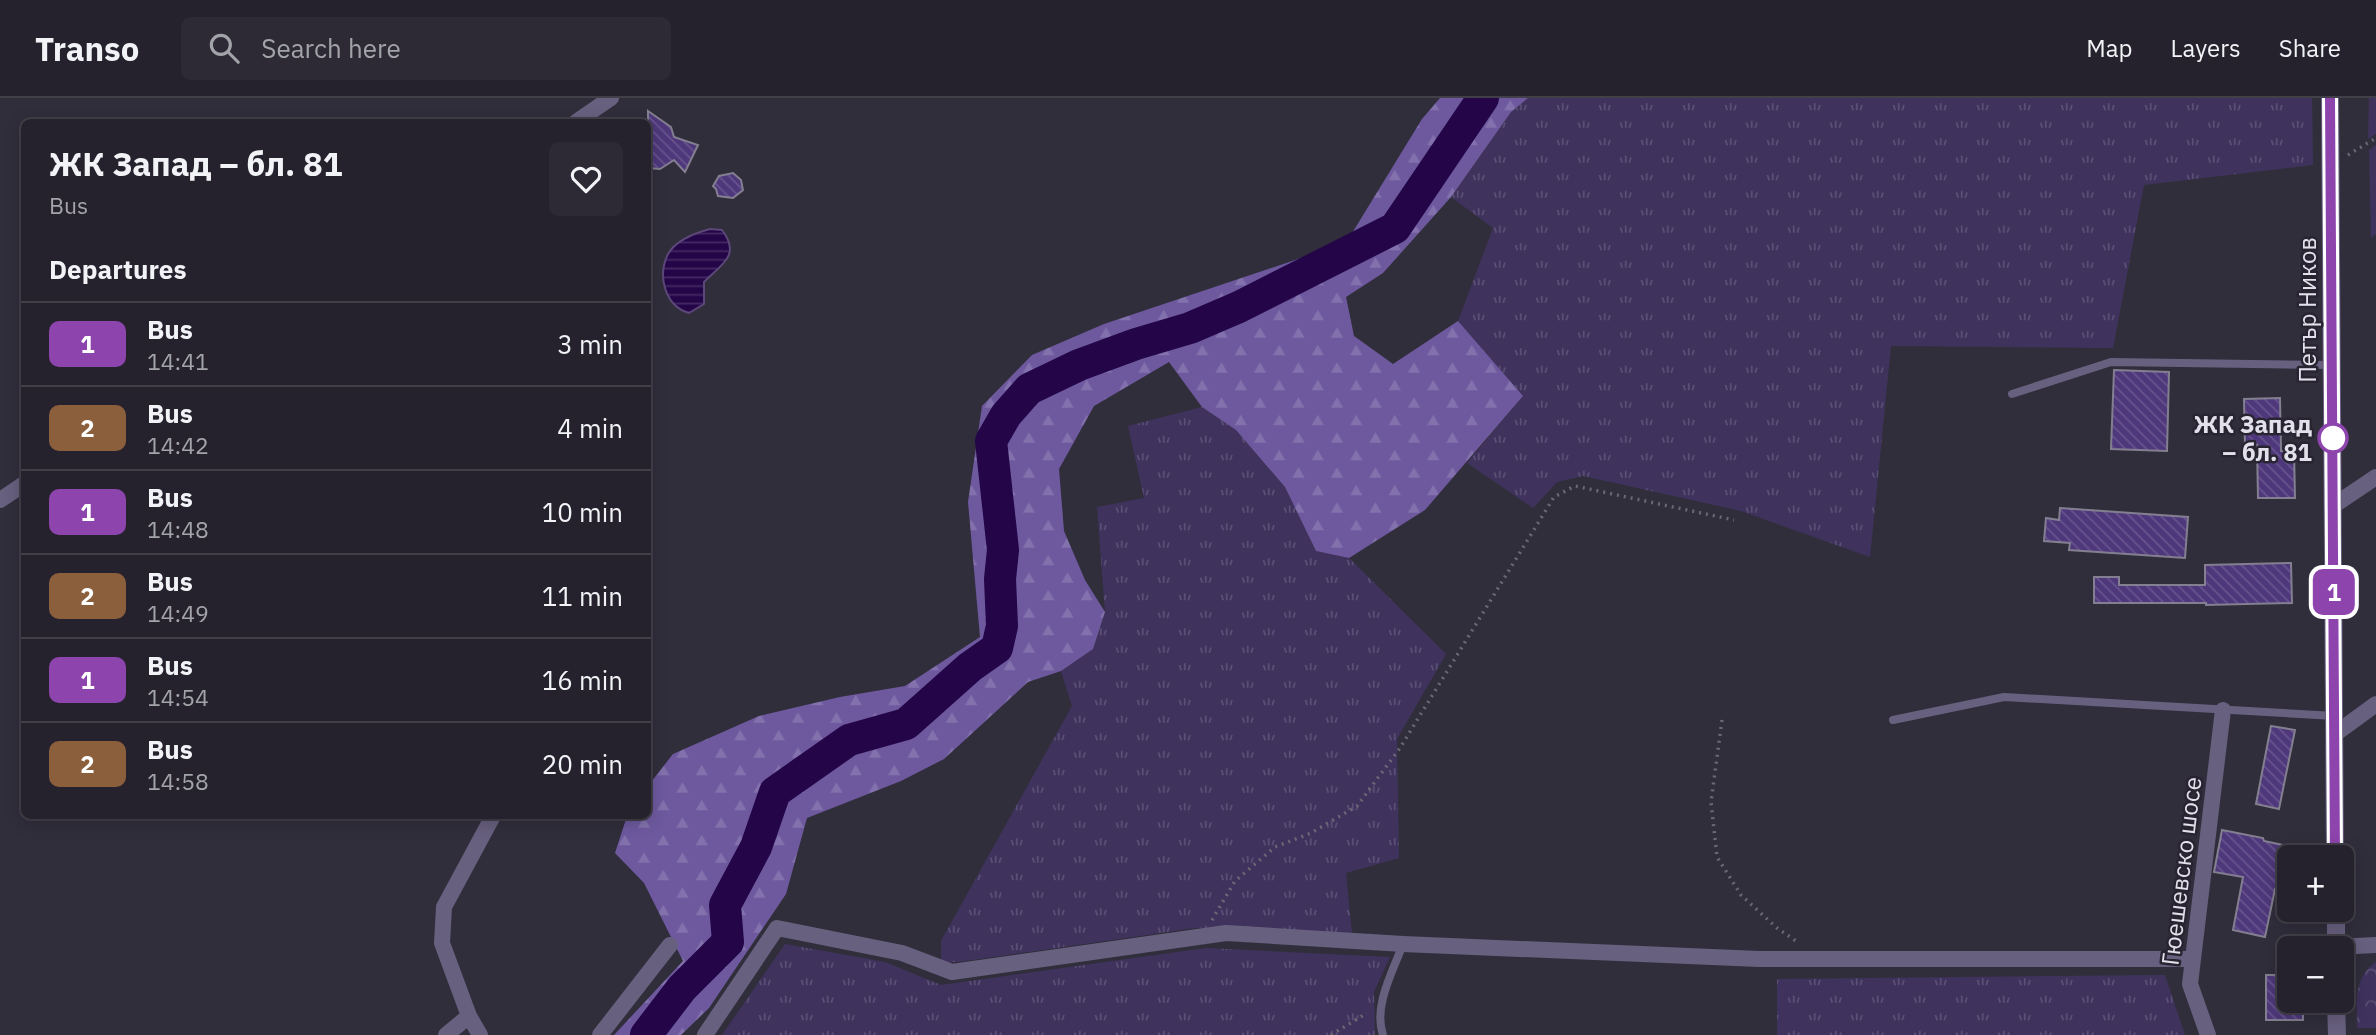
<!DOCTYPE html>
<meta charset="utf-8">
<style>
:root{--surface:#25222d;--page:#2d2a35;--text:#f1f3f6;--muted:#a3a4aa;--line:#423f49}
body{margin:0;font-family:"IBM Plex Sans",sans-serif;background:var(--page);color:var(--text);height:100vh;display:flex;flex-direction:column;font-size:26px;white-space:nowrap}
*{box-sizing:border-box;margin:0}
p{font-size:23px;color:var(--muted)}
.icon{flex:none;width:38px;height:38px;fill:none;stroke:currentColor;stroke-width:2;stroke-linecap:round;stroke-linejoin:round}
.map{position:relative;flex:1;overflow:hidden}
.panel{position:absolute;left:21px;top:21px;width:630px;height:700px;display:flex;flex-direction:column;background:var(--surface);border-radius:10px;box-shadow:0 4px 18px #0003,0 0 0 2px var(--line)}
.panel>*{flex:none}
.badge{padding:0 14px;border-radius:10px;font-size:24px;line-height:46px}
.fabs{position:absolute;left:2277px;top:747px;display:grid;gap:14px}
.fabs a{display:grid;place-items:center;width:77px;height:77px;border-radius:10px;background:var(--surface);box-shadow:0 4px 18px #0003,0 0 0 2px var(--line);font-size:35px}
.map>.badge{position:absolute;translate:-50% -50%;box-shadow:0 0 0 4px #fff}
h2{padding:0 28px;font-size:26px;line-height:63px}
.round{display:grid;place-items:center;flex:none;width:74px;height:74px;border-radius:10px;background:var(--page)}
.headline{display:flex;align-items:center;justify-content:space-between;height:119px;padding:0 28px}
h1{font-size:33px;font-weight:700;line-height:52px}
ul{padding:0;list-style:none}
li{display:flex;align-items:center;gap:21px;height:84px;padding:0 28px;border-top:2px solid var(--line)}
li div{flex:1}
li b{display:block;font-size:26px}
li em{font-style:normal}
li .badge{min-width:77px;font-weight:700;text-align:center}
header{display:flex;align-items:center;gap:42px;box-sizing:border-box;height:98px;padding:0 35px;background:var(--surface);border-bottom:2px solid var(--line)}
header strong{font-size:33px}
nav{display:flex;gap:38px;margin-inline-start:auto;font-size:24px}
.search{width:490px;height:63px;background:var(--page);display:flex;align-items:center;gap:18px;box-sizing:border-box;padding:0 24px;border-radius:10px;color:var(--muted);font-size:26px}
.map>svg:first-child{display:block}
.grass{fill:url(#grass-tufts)}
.forest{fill:url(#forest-firs)}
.park{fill:url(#park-crowns)}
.water{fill:url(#water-rules);stroke:#5c4779;stroke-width:2}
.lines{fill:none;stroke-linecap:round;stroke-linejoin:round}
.river{stroke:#230548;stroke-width:32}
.building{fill:url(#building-back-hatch);stroke:#837f90;stroke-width:2}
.path{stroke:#6b6875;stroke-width:3.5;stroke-dasharray:2 5;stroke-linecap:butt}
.service{stroke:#68607f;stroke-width:8}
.minor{stroke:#68607f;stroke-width:16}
.tertiary{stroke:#68607f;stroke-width:18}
.line-casing{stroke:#fff;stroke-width:16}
.line{stroke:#8e44ad;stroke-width:10}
.stop-dot{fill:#fff;stroke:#8e44ad;stroke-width:3.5}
.labels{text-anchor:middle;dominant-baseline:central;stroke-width:5;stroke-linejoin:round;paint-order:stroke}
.street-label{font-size:24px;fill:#e2e0ea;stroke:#282432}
.stop-label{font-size:24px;font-weight:bold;fill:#e2e0ea;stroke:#282432;text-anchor:end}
</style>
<header>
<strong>Transo</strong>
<div class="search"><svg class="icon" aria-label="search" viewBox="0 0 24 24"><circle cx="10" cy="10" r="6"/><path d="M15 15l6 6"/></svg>Search here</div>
<nav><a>Map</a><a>Layers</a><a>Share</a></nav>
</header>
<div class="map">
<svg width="2376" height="937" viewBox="0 0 2376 937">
<defs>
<pattern id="grass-tufts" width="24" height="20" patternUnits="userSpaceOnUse" patternTransform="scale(1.75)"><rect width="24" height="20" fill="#3f325d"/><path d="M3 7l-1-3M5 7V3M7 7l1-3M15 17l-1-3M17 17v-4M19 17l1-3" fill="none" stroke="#5a4f74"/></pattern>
<pattern id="forest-firs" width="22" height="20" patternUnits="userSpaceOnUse" patternTransform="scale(1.75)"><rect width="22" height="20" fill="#6e599f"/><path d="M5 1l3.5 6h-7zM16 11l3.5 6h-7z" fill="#8271ac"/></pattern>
<pattern id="park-crowns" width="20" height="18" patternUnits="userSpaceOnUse" patternTransform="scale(1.75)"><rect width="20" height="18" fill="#3f325d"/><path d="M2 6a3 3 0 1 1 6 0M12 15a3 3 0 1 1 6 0" fill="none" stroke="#5a4f74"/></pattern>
<pattern id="water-rules" width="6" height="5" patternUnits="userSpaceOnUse" patternTransform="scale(1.75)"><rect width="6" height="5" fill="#230548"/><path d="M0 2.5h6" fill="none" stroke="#432963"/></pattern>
<pattern id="building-back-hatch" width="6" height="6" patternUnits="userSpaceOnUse" patternTransform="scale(1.75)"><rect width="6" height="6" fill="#4e387b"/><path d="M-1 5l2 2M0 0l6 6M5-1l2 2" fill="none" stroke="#67548e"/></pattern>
</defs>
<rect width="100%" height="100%" fill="#312e3c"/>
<path class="grass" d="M1528 0H2312L2313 67 2144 87 2113 250 1891 248 1870 459 1741 413 1583 378 1557 384 1533 410 1467 365 1523 298 1458 223 1493 130 1451 99 1511 14Z
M2369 0H2376V36L2368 41Z
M2376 47V136L2371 140 2369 52Z
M1202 309 1236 332 1285 389 1316 453 1349 460 1446 556 1397 641 1399 760 1346 775 1352 835 1195 830 958 864H941V843L1072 608 1061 573 1093 551 1105 514 1097 409 1144 400 1128 328Z
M785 846 885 864 941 887 1206 850 1390 859 1374 894 1375 937H722Z
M2165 877 2185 937H1777V881Z"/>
<path class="forest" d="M1440 0H1528L1511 14 1451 99 1383 175 1346 199 1354 238 1393 266 1458 223 1523 298 1425 412 1349 460 1316 453 1285 389 1236 332 1202 309 1169 264 1094 308 1059 371 1064 433 1085 482 1105 514 1093 551 1061 573 1028 584 944 661 901 683 807 720 786 796 709 910 681 937H614L683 863 644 785 615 755 627 718H648V688L673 656 759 618 840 599 905 588 980 539 968 404 982 308 1032 257 1104 226 1346 145 1422 21Z"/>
<path class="park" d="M2376 864V930H2357C2357 905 2353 879 2376 864Z"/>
<path class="water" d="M710 131 722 132C742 158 720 167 704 184V206L689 215C665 208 657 178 668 156 676 142 695 135 710 131Z"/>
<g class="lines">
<path class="river" d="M646 937 682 890 728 844 725 807 756 749 775 694 849 642 906 626 970 569 997 550 1002 528 1000 481 1003 452 991 343 1006 317 1029 291 1079 267 1136 246 1190 230 1239 209 1395 130 1483 0"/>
</g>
<path class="building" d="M648 13 671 29 674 39 698 47 685 74 674 62 660 71 648 70Z
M733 75 741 82 743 92 733 100 718 98 716 91 713 88 719 78Z
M2114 272 2169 274 2167 353 2111 351Z
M2280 300 2281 353H2294L2295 400H2258L2257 347 2245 348 2244 301Z
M2060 410 2188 419 2185 460 2069 452 2070 445 2044 443 2046 420 2059 422Z
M2291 465 2292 505 2206 507V505H2094V479H2119V487H2205V467Z
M2271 628 2295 632 2279 711 2256 706Z
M2222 732 2263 740 2264 743 2292 749 2282 793 2275 791 2265 839 2233 832 2243 779 2214 774Z
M2266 877H2289V903H2303V922H2266Z"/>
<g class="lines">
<path class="path" d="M2348 57 2376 40
M1722 622 1711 704 1717 759 1741 797 1777 830 1799 845
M1212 822 1235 783 1275 749 1311 735 1357 708 1400 650 1554 399 1575 388 1734 422
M1331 937 1367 915"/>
<path class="service" d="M2012 296 2111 264 2332 267
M1893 622 2004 599 2335 618
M1383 937C1373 908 1393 873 1403 846"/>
<path class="minor" d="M576 24 611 0
M0 402 24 386
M2333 408 2376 379
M2335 636 2376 606
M2336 849 2376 847
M446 937 469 918
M480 937 469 918 442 845 444 809 493 718
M600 937 670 847
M705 937 777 830 902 855 952 874 1226 835 1403 846 1759 861H2193
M2208 937 2190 886 2223 612"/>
<path class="tertiary" d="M2330 0 2335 760
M2336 812V850
M2336 903 2337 937"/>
</g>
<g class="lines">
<defs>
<path id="line" d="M2330 0 2335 760"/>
</defs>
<use href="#line" class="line-casing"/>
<use href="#line" class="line"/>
</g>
<circle class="stop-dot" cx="2333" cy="340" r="14"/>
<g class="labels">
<g class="street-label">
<text transform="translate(2307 212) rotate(-90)">Петър Ников</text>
<text transform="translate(2181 773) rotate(-83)">Гюешевско шосе</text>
</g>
<g class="stop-label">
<text x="2312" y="326">ЖК Запад<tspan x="2312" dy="28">– бл. 81</tspan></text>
</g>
</g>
</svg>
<div class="fabs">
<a>+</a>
<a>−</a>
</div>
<b class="badge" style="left:2334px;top:494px;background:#8e44ad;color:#fff">1</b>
<section class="panel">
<div class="headline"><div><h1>ЖК Запад – бл. 81</h1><p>Bus</p></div><a class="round"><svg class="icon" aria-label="heart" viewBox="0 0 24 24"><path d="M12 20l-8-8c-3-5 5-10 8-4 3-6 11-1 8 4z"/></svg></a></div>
<h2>Departures</h2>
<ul>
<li><span class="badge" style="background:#8e44ad;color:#fff">1</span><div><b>Bus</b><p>14:41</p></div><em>3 min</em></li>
<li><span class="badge" style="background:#8b5e3c;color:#fff">2</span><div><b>Bus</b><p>14:42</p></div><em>4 min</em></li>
<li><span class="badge" style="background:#8e44ad;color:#fff">1</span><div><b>Bus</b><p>14:48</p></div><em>10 min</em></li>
<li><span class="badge" style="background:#8b5e3c;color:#fff">2</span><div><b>Bus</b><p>14:49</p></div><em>11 min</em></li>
<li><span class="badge" style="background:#8e44ad;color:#fff">1</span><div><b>Bus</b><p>14:54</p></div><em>16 min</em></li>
<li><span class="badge" style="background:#8b5e3c;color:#fff">2</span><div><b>Bus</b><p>14:58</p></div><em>20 min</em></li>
</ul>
</section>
</div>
